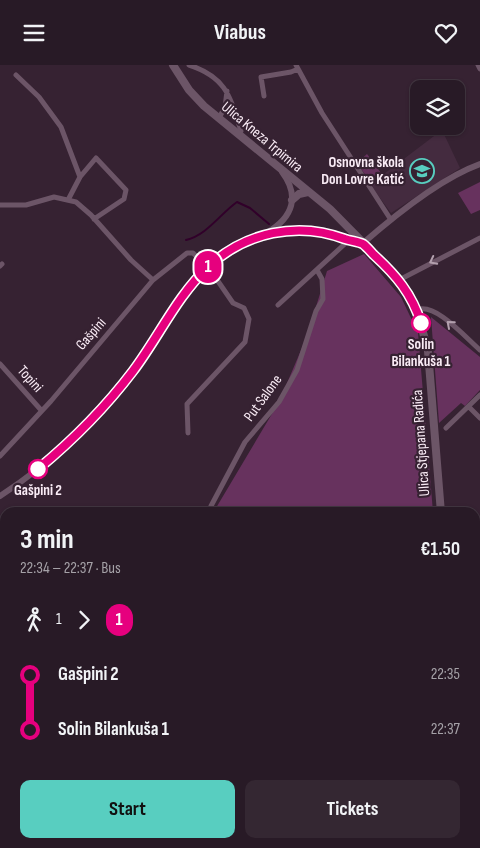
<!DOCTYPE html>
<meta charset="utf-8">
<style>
:root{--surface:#281a26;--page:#342732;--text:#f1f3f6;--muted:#a5a1a7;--line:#443843;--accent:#58cec0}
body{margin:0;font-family:"Sofia Sans Condensed",sans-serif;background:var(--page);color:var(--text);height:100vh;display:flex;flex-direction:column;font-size:19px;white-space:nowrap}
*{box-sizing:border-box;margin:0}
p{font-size:16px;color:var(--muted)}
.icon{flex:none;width:28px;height:28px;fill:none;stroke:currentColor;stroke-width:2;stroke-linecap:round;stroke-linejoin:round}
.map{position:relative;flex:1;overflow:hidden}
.side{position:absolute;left:0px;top:442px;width:480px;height:341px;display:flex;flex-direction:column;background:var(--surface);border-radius:15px 15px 0 0;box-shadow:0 1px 4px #0004,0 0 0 1px var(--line)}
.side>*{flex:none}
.badge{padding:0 10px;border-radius:16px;font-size:18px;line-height:32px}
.fabs{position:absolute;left:410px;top:15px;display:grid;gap:10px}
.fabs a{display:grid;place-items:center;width:55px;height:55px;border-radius:10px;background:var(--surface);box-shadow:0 1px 4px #0004,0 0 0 1px var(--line);font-size:25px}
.map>.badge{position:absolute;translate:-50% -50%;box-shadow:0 0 0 2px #fff}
.legs{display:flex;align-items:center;gap:8px;height:55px;padding:0 20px;font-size:16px}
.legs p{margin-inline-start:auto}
.summary{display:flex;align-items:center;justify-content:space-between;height:85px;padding:0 20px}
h1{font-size:28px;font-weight:700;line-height:38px}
.primary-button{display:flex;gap:10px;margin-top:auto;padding:10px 20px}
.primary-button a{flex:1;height:58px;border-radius:10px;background:var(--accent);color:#111;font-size:20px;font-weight:700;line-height:58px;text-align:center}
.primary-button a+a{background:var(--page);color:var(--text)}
ul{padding:0 20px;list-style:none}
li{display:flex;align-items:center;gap:18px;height:55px;font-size:19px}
li i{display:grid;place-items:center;width:8px;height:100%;margin:0 6px;background:currentColor}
li i::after{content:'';width:12px;height:12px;margin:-6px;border:4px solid;border-radius:50%;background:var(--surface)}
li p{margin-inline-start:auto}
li:first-child i{background:linear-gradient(#0000 50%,currentColor 0)}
li:last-child i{background:linear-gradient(currentColor 50%,#0000 0)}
header{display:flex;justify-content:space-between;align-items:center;height:65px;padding:0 20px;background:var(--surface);font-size:22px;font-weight:700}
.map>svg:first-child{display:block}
.built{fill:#442b3f}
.green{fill:#67325e}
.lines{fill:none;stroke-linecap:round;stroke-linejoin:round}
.stream{stroke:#31002a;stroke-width:2}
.minor{stroke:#6c5567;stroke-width:5}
.tertiary{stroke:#6c5567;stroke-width:6}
.secondary{stroke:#6c5567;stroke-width:8}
.oneway{stroke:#b3a0ae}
.line-1-casing{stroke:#fff;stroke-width:11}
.line-1{stroke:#e6007e;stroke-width:8}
.stop-1-dot{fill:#fff;stroke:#e6007e;stroke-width:2.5}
.labels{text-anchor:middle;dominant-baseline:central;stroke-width:4.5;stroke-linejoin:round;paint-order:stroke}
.street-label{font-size:15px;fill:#faecf6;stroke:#362232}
.poi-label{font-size:15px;font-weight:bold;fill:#faecf6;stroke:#362232;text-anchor:end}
.stop-label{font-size:15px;font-weight:bold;fill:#faecf6;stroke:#362232}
</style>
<header><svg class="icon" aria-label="menu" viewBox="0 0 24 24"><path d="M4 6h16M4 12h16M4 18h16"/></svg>Viabus<svg class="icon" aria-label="heart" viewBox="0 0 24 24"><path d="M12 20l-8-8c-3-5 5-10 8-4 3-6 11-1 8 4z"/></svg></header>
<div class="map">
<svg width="480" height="783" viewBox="0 0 480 783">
<rect width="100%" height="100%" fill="#362232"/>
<path class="built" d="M442 65 460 103 391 148 372 122 384 109Z
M475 560 477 575 480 579V640L475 636Z"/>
<path class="green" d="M367 89 384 112 373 121 357 98Z
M480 117V145L471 149 458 128Z
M364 189 401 232 418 268 433 447 213 448 279 337 307 271 327 206Z
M431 252 480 292V325L465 341 461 338 439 358Z
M475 524 480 526V579C472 569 475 537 475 524Z
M0 551 5 557V779H452V783H0Z"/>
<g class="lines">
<path class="stream" d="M186 175C207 170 220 149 237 137L250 143 269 159"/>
<path class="minor" d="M189 0C226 12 230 31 241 66
M296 0 322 48 391 155
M478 0 480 4
M16 10 39 32 61 62 80 112 68 135
M264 31 261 12 291 7 298 4
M219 53 225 42 227 26
M80 112 96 93 126 125 124 134 94 154
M0 140H26L54 132 76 137 91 150 131 195 153 215
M0 201 2 199
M399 215 480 173
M278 240 348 176
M417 245C435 237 466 273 480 285
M0 299 41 345
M469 342 480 353
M446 363 480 330
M0 391 51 336 153 215 187 188H193L211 206 233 238 244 243 249 254 245 277 187 339 188 368
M211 441 245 377 279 337 297 305 316 246 323 234 322 214 317 205
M475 477 480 476"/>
<path class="tertiary" d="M268 167C293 152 300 131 282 107
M0 431C51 398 97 355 133 306 155 276 175 245 196 215 228 178 272 159 321 167 335 170 348 178 362 179 394 151 441 113 480 99"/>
<path class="secondary" d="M173 0 189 25 204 41 330 144 394 209 409 228 417 245 428 286 441 448
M292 135 299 129 308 127
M458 779V783"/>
</g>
<defs><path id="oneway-chevron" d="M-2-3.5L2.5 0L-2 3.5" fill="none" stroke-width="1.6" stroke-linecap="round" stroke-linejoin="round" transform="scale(1.25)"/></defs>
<g class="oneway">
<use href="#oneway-chevron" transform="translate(433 196) rotate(153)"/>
<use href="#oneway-chevron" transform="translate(450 259) rotate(-139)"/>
</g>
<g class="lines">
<defs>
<path id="line-1" d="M38 404C73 375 105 343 133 306 158 273 177 231 208 202 245 167 298 156 345 174 351 176 359 177 363 179 367 182 371 187 374 190 396 210 412 229 421 258"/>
</defs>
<use href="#line-1" class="line-1-casing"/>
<use href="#line-1" class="line-1"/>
</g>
<defs>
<symbol id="school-ring" viewBox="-11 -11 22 22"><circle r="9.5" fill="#362232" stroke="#58cec0" stroke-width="1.5"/><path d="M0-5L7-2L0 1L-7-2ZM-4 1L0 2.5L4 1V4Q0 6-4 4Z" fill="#58cec0"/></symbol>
</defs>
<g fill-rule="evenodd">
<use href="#school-ring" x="408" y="92" width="28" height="28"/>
</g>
<g class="stop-1-dot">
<circle cx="421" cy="258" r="9"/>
<circle cx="38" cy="404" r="9"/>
</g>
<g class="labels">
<g class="street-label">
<text transform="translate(262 72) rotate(40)">Ulica Kneza Trpimira</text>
<text transform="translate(91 269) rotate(-49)">Gašpini</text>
<text transform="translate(30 314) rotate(48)">Topini</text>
<text transform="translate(263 333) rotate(-54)">Put Salone</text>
<text transform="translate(421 378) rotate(-94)">Ulica Stjepana Radića</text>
</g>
<g class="poi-label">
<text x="404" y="97">Osnovna škola<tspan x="404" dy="17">Don Lovre Katić</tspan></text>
</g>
<g class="stop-label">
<text x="421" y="279">Solin<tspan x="421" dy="17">Bilankuša 1</tspan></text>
<text x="38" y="425">Gašpini 2</text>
</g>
</g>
</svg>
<div class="fabs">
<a><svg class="icon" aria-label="layers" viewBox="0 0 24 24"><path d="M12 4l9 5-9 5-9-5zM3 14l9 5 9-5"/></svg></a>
</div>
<b class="badge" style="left:208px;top:202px;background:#e6007e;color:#fff">1</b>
<section class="side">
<div class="summary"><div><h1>3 min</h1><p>22:34 – 22:37 · Bus</p></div><b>€1.50</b></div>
<div class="legs"><svg class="icon" aria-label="walk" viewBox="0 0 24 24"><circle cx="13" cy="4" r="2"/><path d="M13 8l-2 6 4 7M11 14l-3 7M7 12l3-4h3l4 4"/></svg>1<svg class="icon" aria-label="forward" viewBox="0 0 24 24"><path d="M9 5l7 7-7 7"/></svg><b class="badge" style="background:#e6007e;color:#fff">1</b></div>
<ul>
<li><i style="color:#e6007e"></i><b>Gašpini 2</b><p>22:35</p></li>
<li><i style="color:#e6007e"></i><b>Solin Bilankuša 1</b><p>22:37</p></li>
</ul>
<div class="primary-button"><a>Start</a><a>Tickets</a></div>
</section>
</div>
